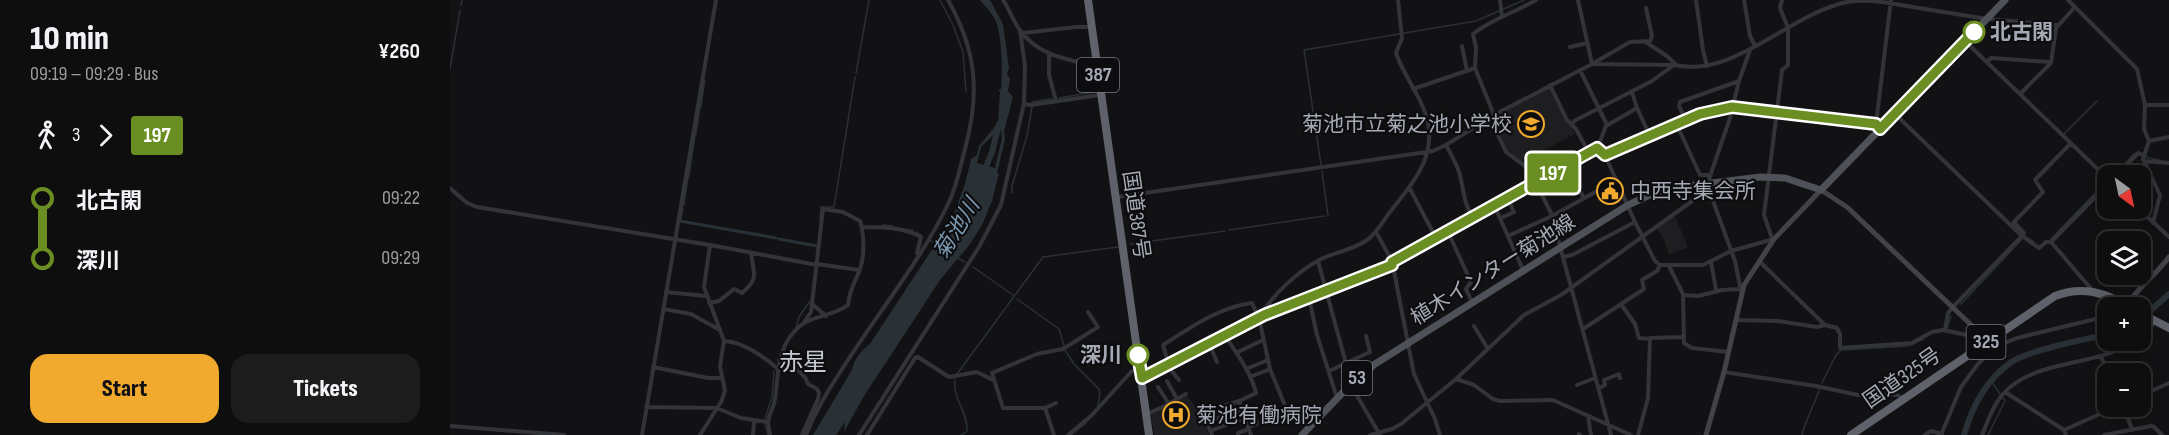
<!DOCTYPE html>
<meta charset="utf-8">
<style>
:root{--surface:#0e0e0f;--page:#1c1c1d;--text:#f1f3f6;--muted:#9b9c9e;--line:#2e2e2f;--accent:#f1aa2d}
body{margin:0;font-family:"Sofia Sans Condensed","Noto Sans JP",sans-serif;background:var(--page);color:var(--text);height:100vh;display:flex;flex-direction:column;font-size:22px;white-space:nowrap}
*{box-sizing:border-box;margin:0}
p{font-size:20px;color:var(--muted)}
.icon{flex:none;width:33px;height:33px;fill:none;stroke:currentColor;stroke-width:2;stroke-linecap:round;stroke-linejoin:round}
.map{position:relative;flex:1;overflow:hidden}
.panel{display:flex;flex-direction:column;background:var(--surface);width:450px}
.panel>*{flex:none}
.badge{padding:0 12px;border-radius:4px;font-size:21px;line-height:39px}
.needle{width:39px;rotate:147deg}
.buttons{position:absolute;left:1647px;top:165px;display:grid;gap:12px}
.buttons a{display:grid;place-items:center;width:54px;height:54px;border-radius:12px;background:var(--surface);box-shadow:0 3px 15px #0003,0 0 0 2px var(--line);font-size:30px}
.map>.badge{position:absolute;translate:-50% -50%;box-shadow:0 0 0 3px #fff}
.legs{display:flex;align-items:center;gap:9px;height:66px;padding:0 30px;font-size:20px}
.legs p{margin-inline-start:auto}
.head{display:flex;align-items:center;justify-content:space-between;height:102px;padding:0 30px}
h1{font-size:33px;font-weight:800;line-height:45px}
.action{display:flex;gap:12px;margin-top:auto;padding:12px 30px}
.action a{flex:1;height:69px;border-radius:18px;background:var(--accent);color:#111;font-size:24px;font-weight:800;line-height:69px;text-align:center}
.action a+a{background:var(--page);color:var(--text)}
ul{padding:0 30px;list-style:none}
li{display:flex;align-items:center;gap:21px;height:60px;font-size:22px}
li i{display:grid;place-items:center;width:9px;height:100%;margin:0 8px;background:currentColor}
li i::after{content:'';width:15px;height:15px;margin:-8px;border:4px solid;border-radius:50%;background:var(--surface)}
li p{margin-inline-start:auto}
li:first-child i{background:linear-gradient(#0000 50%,currentColor 0)}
li:last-child i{background:linear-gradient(currentColor 50%,#0000 0)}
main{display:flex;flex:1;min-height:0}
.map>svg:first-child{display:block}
.built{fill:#1e1e21}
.water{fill:#293137;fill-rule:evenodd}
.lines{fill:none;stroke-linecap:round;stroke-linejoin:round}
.stream{stroke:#293137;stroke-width:1.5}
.canal{stroke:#293137;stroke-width:3}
.river{stroke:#293137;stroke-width:6}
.street{stroke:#333439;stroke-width:4}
.secondary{stroke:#414349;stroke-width:5}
.primary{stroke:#4f5158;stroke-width:7}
.highway{stroke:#5f626a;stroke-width:8}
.line-1-casing{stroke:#fff;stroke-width:14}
.line-1{stroke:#6b8e23;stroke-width:9}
.stop-1-dot{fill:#fff;stroke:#6b8e23;stroke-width:3}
.labels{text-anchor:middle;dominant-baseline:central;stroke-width:4.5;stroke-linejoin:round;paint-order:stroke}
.shield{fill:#0d0d0f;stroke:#777a82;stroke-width:1.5}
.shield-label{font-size:20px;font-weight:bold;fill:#a4a9b4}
.stop-label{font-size:21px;font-weight:bold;fill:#a4a9b4;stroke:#0d0d0f;text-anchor:start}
.poi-label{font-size:21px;fill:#a4a9b4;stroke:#0d0d0f;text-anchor:start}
.street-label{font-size:21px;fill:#a4a9b4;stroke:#0d0d0f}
.water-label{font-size:22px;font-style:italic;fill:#7a98b0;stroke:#0d0d0f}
.quarter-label{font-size:24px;fill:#c5c8d0;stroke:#0d0d0f}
</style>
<main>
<section class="panel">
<div class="head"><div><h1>10 min</h1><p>09:19 – 09:29 · Bus</p></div><b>¥260</b></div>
<div class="legs"><svg class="icon" aria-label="walk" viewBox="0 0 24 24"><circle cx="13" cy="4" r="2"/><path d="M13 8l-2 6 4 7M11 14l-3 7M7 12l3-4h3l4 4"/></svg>3<svg class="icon" aria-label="forward" viewBox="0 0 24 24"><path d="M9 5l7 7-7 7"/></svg><b class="badge" style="background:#6b8e23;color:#fff">197</b></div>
<ul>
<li><i style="color:#6b8e23"></i><b>北古閑</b><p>09:22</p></li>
<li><i style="color:#6b8e23"></i><b>深川</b><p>09:29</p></li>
</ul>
<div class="action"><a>Start</a><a>Tickets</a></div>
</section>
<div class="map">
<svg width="1719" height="435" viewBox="0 0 1719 435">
<rect width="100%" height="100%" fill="#121214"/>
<path class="built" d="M1100 85 1125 134 1071 162 1056 152 1040 118Z
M1224 214 1238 247 1219 255 1214 240 1206 227Z
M736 394 752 416 759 435H704L701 414Z"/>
<path class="water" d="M530 0H540L553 24 559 68 557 74 560 79 558 91 563 97 554 131 555 139 547 173H549L542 201 532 225 520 244 490 280 414 396 394 432 395 422 386 435H363L402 370C404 360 411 350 420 344L502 219 515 184 521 159 527 155 529 146 548 123 550 92 548 90 551 89C553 72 552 41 547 24 544 15 536 7 530 0ZM549 129H551L552 138 545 168 527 163 531 147Z"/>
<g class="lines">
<path class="stream" d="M490 0 503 25 513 52 516 92
M11 6 12 0
M0 69 10 10
M406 73 419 0
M609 98 644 92 646 89 644 73
M582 102 602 99
M1614 134 1647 101
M1696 157 1712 161
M871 165 854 50 1026 21 1074 0
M872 171 878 216
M1663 176 1684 154
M561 193H562V186L577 136 582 107
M370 220 371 207H384L405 77
M1563 221 1562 223 1567 228
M433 225 443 226
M457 230H463
M779 230 874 216
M466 232 471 235
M1575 236 1584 242
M1601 239 1656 182
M481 241 486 244
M680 244 775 231
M508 258 515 262
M523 267 563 295
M567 299 609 329 614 346
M1511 304 1572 239
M346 328 349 317 360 301
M1497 328 1501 316
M615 350 624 364 649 389 650 394 648 405
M507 374 593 257 668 247
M505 378C502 399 518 411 517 431L511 435
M1372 383 1386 355 1391 350 1459 346 1473 339
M315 419 322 397 324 371
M315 425 318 434
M621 435 636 423
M1352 435C1356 419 1364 406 1369 390
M1538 435 1555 401 1541 381"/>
<path class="canal" d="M250 107 254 81
M245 135 249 109
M240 163 244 138
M238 177 240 164
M233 205 237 179
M232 209 230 221 326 238
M329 239 367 246"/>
<path class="river" d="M534 172 542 152 549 124
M1690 320 1719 294
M1514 435C1522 407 1536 380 1560 363 1578 350 1634 340 1658 334"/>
<path class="street" d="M553 0C559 9 563 20 569 29 588 56 616 59 646 66
M1050 0 1052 17
M1128 0 1142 64
M1246 0 1253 50 1257 66
M1294 0 1300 36 1305 46
M1618 0 1687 69 1695 105 1694 129 1699 141 1693 159 1710 195 1703 223
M573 33 626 27H641
M1516 42 1658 179
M1197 43 1217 56 1225 64
M1012 46 1017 71
M1120 47 1137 43
M599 54V75L606 101
M1537 62 1541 58 1600 62
M1142 64 1225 65C1280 78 1335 20 1386 5 1400 0 1417 0 1432 2L1537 19 1607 25
M1130 70 1157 125
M1100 85 1117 120 1126 129 1139 153
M963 89 1025 68
M1182 92 1187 108
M1570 94 1601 63 1606 28 1625 7
M574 104 581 105 650 95
M1695 105H1719
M1445 114 1572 236 1589 248 1596 242H1601L1658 184
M1044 115 1025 68 1026 48 1023 34C1042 19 1066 12 1086 0
M1040 118 1056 152 1079 169 1101 213 1161 435
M1236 120 1229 106 1230 102 1289 81
M1122 124 1124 121 1202 81 1224 65
M1426 124 1441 0
M1227 125 1250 175H1260
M1699 141 1719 137
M996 145C1001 154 1006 163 1009 172 1014 188 1013 205 1024 218
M1147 149 1155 155 1185 222 1205 261 1210 265H1253L1281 251 1324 239
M1147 149 1156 126 1187 108 1200 136
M1155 155 1250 114 1282 107 1426 124 1430 128
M1694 161 1719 163
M1115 166 1134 198
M1666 176 1688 153 1693 155
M1258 182 1280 118 1289 81 1300 50
M0 188 17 203 27 207 260 245 367 265
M960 189 986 238
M1259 190 1285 261 1291 291
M667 197 983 151 996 145 1044 115 1142 64 1180 42 1200 41 1202 36 1196 8
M1045 207 1073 270
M1688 208 1719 237
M1051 218 1064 212 1058 199
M412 227C432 227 453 227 471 237L467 253
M926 232 942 261 964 374 985 419 990 435
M998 232 1021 282 1016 289 1022 302
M1058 236 1102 216 1167 180
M1572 236 1574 233 1564 222 1593 192 1585 180 1621 143
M1322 238 1314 215 1332 70 1338 65V28L1330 8 1332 0
M1601 242 1643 291
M1113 257 1122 255 1185 222
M868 261 903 389 930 435
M1309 261 1375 325
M1261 262 1266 290 1268 291
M942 263 1147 149
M367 264 409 270
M1219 266 1233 294 1234 343 1242 348 1278 352
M216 292 256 296
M1233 295 1248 296 1272 290 1290 289
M859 298 867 335 887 398
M259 303 269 301 284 289 292 293C309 279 304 274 301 253
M362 304 376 316
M1171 304 1185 324 1189 338 1200 339
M213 309 241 314 268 329
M809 318C822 295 848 271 871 259 886 252 903 250 917 240 927 233 933 221 940 212 961 185 985 160 978 123 973 98 954 77 946 53L952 38 948 0
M1286 320 1328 321 1367 327 1375 325 1387 328 1390 334V348L1462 343 1482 332 1493 330 1517 335 1524 329
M1024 326 1038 349
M1133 329 1194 289 1192 280 1207 271 1210 265
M1495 330 1498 313 1502 308 1572 236
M775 335C786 353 801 372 806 393L789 401 801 435
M1690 337 1706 321
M274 341C293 342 314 357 327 368
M759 343 767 362
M786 353 813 340
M1651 357 1659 374
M329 360C341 365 355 372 358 384L367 389 369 393 368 399 352 435
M203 367 258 378H271
M796 369 818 360
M879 371 920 352 916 336
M1274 372 1366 386 1408 395 1422 397 1440 394 1447 395 1453 398
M692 377 814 315 942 265
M800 377 820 369
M1006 379 1024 385 1043 399 1050 401 1103 400 1181 435
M729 380 720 369 713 345C740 328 769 307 802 303L809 318 820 369 838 413
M717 381 727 399
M1127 385 1145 378
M1149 388 1155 385 1154 380 1169 374 1170 378
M1555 392 1614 430 1616 435
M1690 396 1719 383
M718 404 736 394
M1673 406 1682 429
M196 407 267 408 291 418 317 422
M595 408 606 403
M697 414 719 404 708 387
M1138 416 1141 435
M757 422 801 407 807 424 799 427
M0 426 114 435
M1614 430 1668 406
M760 431 795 418
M1129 434 1130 435
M192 435 266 0
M250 435 271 402 275 391 270 366 274 341 254 287 260 245
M303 435 304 421
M320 435C315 414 322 416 325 399 329 371 326 346 351 325 364 315 384 316 398 305 399 291 405 282 410 269 415 255 414 234 410 221L393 212 373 209 361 312 353 324
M356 435C366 409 381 386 396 363 430 310 472 259 499 202 507 186 510 167 515 149 530 94 527 51 498 0
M409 435 529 247 551 205 574 103 575 66 570 30
M417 435 465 358 468 357 499 377 527 372 543 380
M604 435 595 408H553L542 373 587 354 613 349 648 327 638 312
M618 435 641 416 681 372 689 368
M762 435 753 413 789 401
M788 435V433L799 429
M920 435 942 429 951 424 1006 379 1074 315 1111 295 1259 189
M1188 435 1198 398 1200 338 1234 337
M1475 435 1481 431 1492 434
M1491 435 1511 387 1528 364 1545 347 1567 338 1658 316
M1532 435C1538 421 1543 405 1553 394 1585 358 1646 368 1686 340
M1654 435 1701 426 1704 427 1712 435"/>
<path class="secondary" d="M1677 305C1688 287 1706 275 1719 257
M1256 435 1274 372 1294 285 1324 239 1371 190 1397 207 1538 341"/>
<path class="primary" d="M852 435 902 383 925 364 1178 205 1202 194 1230 187 1310 177 1335 178 1371 190 1555 0"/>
<path class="highway" d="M638 0 699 435
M1690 313 1719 328
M1401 435 1605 296C1633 285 1656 293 1681 308"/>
</g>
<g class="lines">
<defs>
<path id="line-1" d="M688 355 692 378 814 315 942 265V262L1147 148 1155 155 1250 114 1282 107 1426 124 1430 129 1524 32"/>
</defs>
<use href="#line-1" class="line-1-casing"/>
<use href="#line-1" class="line-1"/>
</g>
<defs>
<symbol id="school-ring" viewBox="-11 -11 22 22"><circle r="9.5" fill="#0d0d0f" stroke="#f1aa2d" stroke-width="1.5"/><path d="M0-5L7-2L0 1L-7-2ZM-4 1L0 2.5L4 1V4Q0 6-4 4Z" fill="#f1aa2d"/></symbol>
<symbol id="civic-ring" viewBox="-11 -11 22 22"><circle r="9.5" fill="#0d0d0f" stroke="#f1aa2d" stroke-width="1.5"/><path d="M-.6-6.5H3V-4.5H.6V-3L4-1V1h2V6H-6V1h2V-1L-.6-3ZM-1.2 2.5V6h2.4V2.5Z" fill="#f1aa2d"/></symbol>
<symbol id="hospital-ring" viewBox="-11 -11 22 22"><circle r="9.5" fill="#0d0d0f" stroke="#f1aa2d" stroke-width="1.5"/><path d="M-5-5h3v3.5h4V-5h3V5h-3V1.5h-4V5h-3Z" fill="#f1aa2d"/></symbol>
</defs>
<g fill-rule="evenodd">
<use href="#school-ring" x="1066" y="109" width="30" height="30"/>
<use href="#civic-ring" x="1145" y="176" width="30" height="30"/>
<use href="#hospital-ring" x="711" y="400" width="30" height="30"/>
</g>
<g class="stop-1-dot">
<circle cx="1524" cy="32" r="10"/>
<circle cx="688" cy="355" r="10"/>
</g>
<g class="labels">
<g class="shield">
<rect x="627" y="58" width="42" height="34" rx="4.5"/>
<rect x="1516.5" y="325" width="39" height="34" rx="4.5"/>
<rect x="892" y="361" width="30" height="34" rx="4.5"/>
</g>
<g class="shield-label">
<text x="648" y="75">387</text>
<text x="1536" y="342">325</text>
<text x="907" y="378">53</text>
</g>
<g class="stop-label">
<text x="1540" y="32">北古閑</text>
<text x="672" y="355" text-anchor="end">深川</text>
</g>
<g class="poi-label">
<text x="1062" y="124" text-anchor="end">菊池市立菊之池小学校</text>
<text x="1180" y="191">中西寺集会所</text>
<text x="746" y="415">菊池有働病院</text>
</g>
<g class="street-label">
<text transform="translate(686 215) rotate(82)">国道387号</text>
<text transform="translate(1043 270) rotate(-32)">植木インター菊池線</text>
<text transform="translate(1452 378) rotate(-35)">国道325号</text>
</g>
<g class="water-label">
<text transform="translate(507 229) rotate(-58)">菊池川</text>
</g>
<g class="quarter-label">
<text x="353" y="362">赤星</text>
</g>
</g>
</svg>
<div class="buttons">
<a><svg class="needle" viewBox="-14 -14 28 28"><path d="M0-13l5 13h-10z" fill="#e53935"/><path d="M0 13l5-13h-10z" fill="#9b9c9e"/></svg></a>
<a><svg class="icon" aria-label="layers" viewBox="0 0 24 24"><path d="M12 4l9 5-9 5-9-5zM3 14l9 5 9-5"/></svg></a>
<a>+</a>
<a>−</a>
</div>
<b class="badge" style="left:1103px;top:173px;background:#6b8e23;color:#fff">197</b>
</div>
</main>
